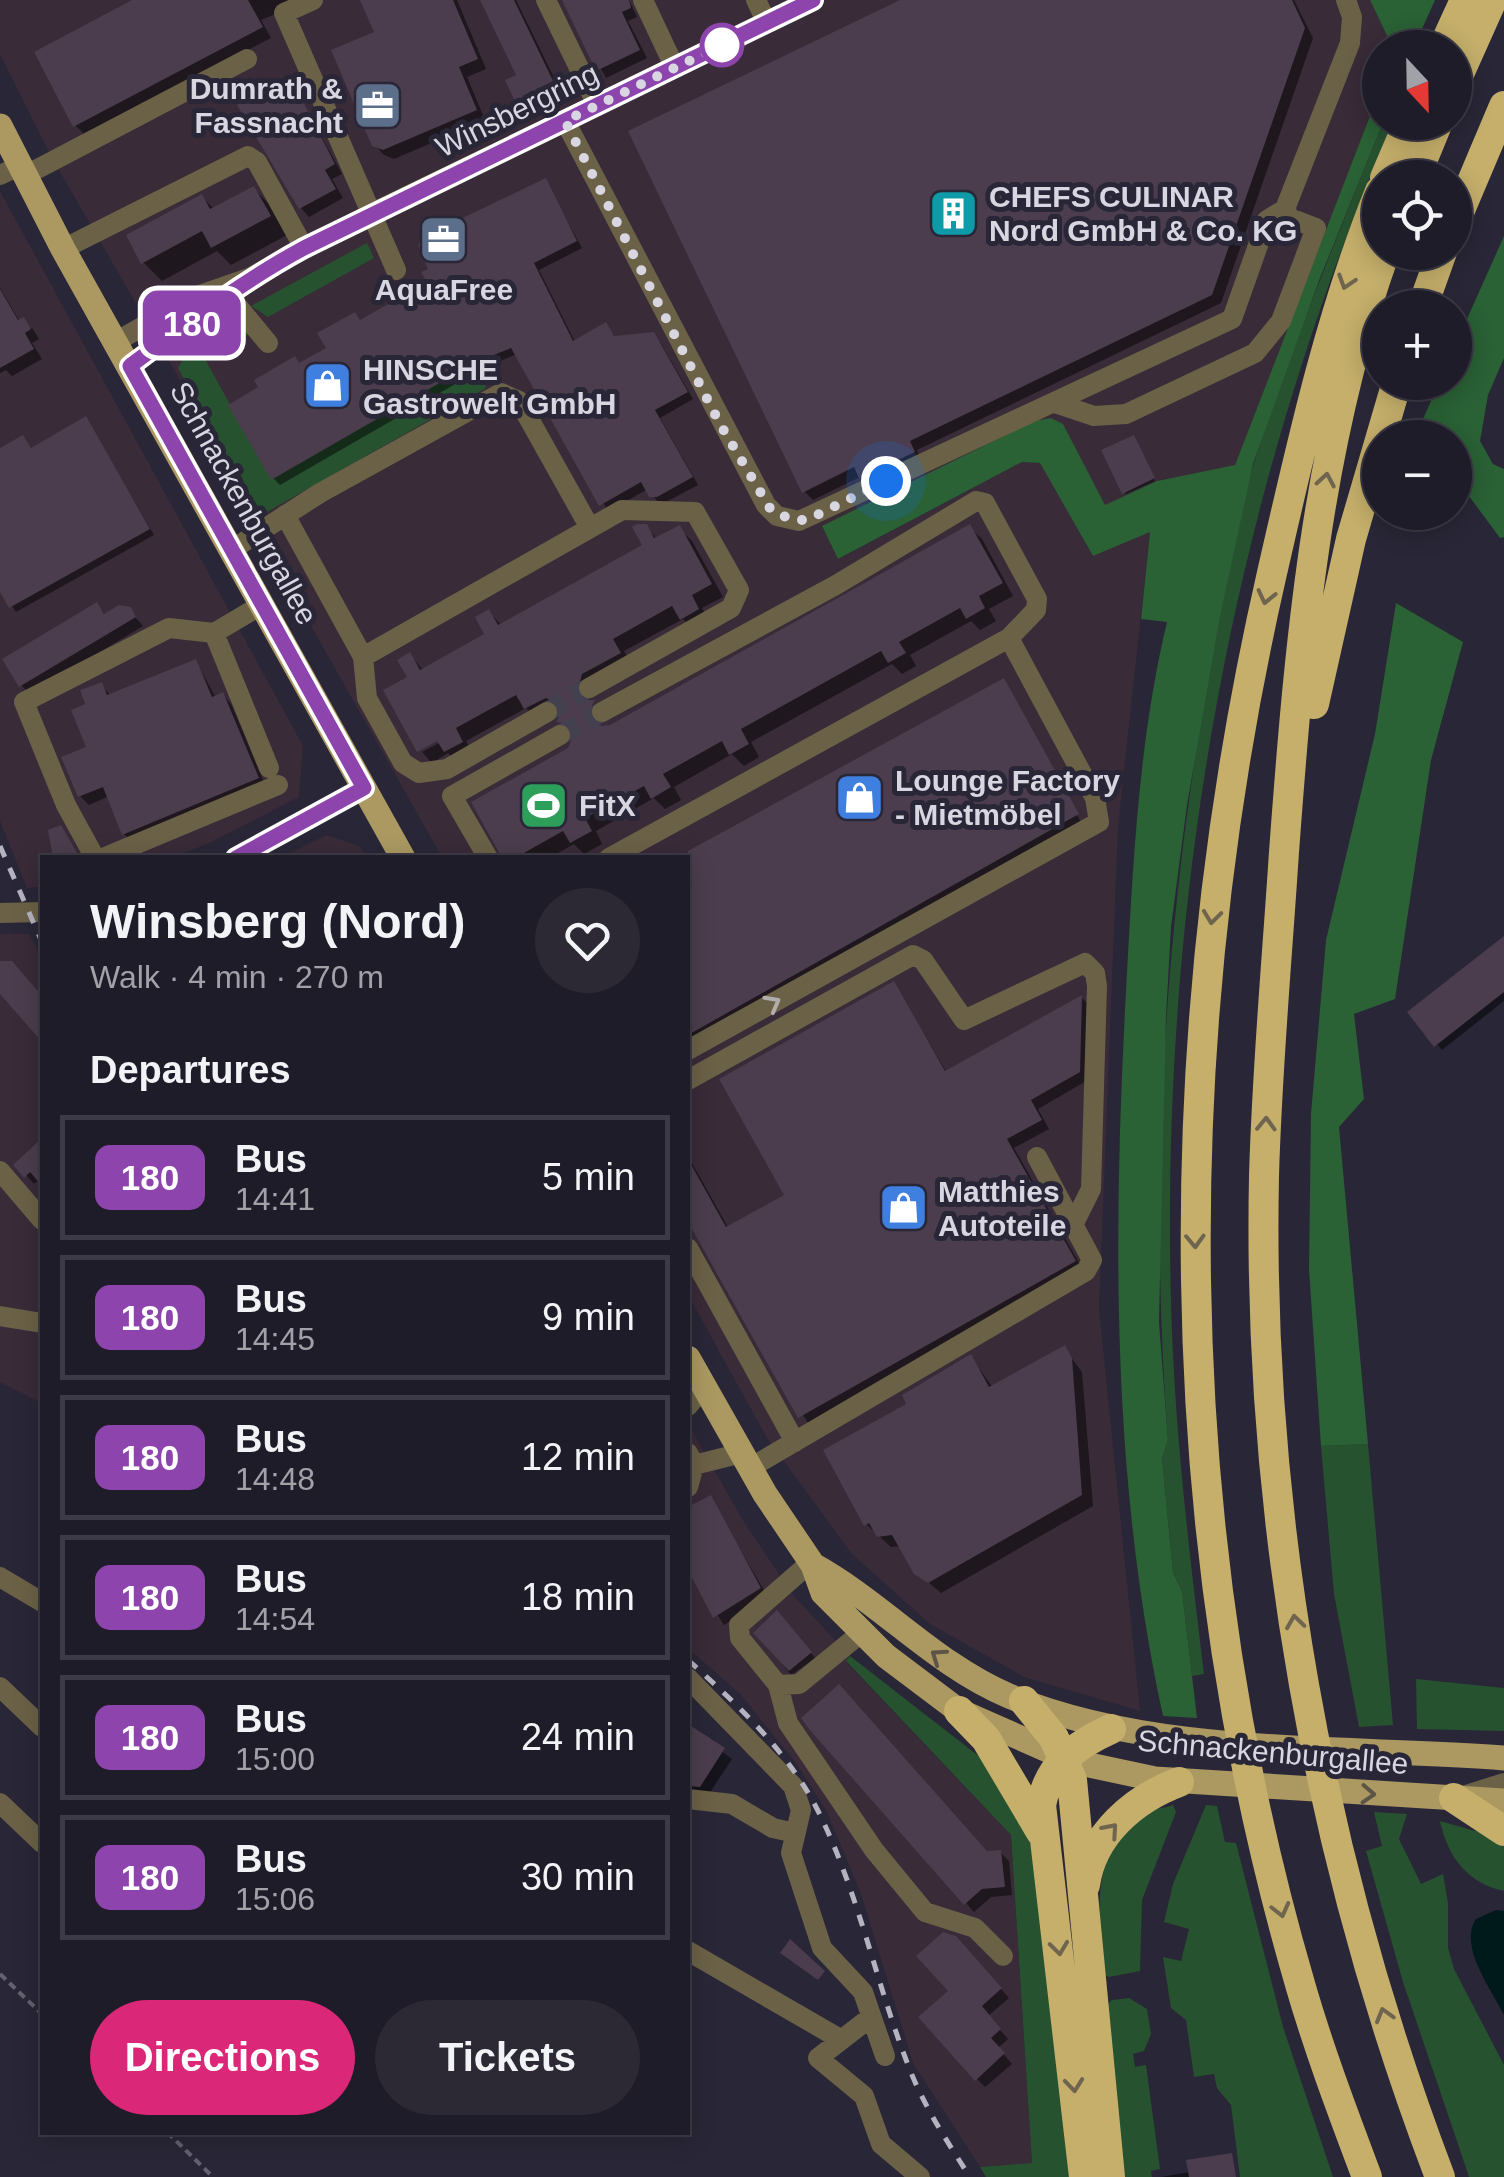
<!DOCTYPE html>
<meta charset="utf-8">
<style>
:root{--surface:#1f1c29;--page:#2c2935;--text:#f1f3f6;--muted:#a1a1a8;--line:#3c3a46;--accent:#db2777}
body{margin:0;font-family:Arial,sans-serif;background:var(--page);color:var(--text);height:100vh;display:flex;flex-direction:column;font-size:38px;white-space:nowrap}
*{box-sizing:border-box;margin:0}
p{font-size:32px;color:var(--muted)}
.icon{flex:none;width:55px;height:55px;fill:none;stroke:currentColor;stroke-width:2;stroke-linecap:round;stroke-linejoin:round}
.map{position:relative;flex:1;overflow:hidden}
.panel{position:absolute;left:40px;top:855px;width:650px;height:1280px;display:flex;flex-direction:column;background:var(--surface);border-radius:0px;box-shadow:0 5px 25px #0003,0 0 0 2px var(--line)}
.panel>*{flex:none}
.badge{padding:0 20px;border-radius:15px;font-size:35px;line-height:65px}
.needle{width:65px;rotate:158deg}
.fabs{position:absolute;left:1362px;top:30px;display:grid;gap:20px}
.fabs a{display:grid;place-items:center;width:110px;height:110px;border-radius:50%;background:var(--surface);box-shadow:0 5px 25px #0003,0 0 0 2px var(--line);font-size:50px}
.you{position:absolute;width:50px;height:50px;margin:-25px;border:8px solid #fff;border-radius:50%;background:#1a73e8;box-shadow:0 0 0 15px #1a73e833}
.map>.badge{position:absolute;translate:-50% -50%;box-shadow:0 0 0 5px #fff}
h2{padding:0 50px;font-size:38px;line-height:90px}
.round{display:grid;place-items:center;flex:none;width:105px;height:105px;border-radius:52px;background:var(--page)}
.headline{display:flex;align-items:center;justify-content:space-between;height:170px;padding:0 50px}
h1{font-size:48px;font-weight:700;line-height:75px}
.cta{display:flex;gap:20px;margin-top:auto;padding:20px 50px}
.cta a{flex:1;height:115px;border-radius:60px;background:var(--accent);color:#fff;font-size:40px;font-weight:700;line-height:115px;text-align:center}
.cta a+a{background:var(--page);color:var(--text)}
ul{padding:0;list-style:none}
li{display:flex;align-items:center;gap:30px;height:125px;margin:0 20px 15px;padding:0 30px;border:5px solid var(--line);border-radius:0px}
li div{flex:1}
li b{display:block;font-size:38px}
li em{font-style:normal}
li .badge{min-width:110px;font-weight:700;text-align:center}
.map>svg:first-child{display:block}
.industrial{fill:#392b38}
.green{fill:#27522f}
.forest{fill:#2a6135}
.water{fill:#00191b}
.shadow{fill:#0007}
.building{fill:#4b3d4d}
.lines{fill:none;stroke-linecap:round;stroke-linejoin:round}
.minor-tunnel{stroke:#434050;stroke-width:20;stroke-dasharray:20 10;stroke-linecap:butt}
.path{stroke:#646170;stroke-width:4;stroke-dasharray:8 5;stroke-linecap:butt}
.minor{stroke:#6a6147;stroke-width:20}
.major{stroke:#ab9961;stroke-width:25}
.highway{stroke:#c5af6b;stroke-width:30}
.rail{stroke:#b4b3bf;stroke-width:5;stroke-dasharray:12 12;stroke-linecap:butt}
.oneway{stroke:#6f644e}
.oneway2{stroke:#b1adab}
.oneway3{stroke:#5d5448}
.line-casing{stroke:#fff;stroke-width:22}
.line{stroke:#8e44ad;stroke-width:15}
.walk{stroke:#d7d6e1;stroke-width:10;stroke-dasharray:0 18}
.stop-dot{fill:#fff;stroke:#8e44ad;stroke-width:5}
.labels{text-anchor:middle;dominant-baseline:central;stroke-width:10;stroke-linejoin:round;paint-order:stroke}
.poi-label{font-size:30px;font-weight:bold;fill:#d7d6e1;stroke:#292637;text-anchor:start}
.street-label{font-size:30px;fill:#d7d6e1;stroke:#292637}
</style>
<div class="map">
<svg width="1504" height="2177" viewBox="0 0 1504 2177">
<rect width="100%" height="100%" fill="#292637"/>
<path class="industrial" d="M0 0H1370L1393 47 1380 48V90L1235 465 1157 481 1104 506 1063 424 822 527 839 559 1022 462 1040 463 1093 556 1150 531 1118 827 1099 1309 1140 1711 1024 1677 930 1624 852 1554 767 1438 688 1295V858L442 857 274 561 256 516 187 392 52 158 0 54Z
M0 191 303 746 299 797 211 842 174 857 42 858V886L27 888 0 821Z
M327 835 359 846 366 857H281Z
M0 934H29L42 959V1403L0 1382Z
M688 1424 744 1522 793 1595 850 1656 846 1662 1011 1835 1032 2163 980 2167 913 2063 861 1894 826 1810 796 1763 741 1695 688 1648Z"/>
<path class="green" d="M1383 123H1393C1232 491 1160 900 1171 1301 1174 1426 1189 1550 1204 1674L1192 1676 1182 1591 1173 1573 1162 1458 1168 1440C1149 1194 1163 951 1203 707 1217 626 1229 541 1254 463 1291 347 1338 235 1383 123Z
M367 243 374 258 268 317 251 306Z
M232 320 251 333 205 359 271 479 454 326 478 365 486 388 258 517 178 368 186 354Z
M1368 1444 1393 1725 1359 1727 1334 1594 1321 1446Z
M850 1656 985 1761 1027 1831 1038 1874 1069 2177H986L980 2167 1032 2163 1011 1835 846 1661Z
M1416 1679 1504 1688V1731L1417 1729Z
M1173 1805 1176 1812 1142 1900 1140 1971 1109 1977 1103 1974C1099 1918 1087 1840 1151 1811 1157 1808 1166 1808 1173 1805Z
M1206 1805 1217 1806 1225 1842 1236 1843 1283 2027 1333 2177H1240L1231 2105 1217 2088 1214 2074 1194 2077 1186 2020 1171 2008 1163 1957 1181 1961 1189 1929 1164 1922 1173 1884Z
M1374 1812 1407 1814 1399 1839 1421 1884 1443 1874 1448 1903V1948L1454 1969 1504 2065V2177H1469L1461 2153 1403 1982 1366 1851 1382 1846Z
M1440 1821 1475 1831 1482 1826 1504 1839V1891C1467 1883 1448 1857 1440 1821Z
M1129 1998 1147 2009 1151 2034 1144 2051 1133 2054 1135 2067 1146 2065 1160 2169 1151 2171 1152 2177H1122L1104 2008 1112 2000Z"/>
<path class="forest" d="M1370 0H1435L1414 47 1393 48Z
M1380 90 1383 123 1320 278 1253 464 1220 616 1187 805 1171 927 1166 1017 1159 1322 1168 1440 1162 1458 1173 1573 1182 1591 1197 1718 1163 1716C1111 1478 1113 1233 1126 991 1133 867 1138 743 1167 622L1141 619 1150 532 1093 556 1040 463 1022 462 838 559 822 526 1034 421 1051 418 1063 424 1105 505 1157 481 1235 465Z
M1504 236V358L1488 395 1480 441 1493 464 1504 469V537L1500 538 1455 477V438L1426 437 1419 428 1439 383 1455 382V346Z
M1396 603 1463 642 1431 760 1395 999 1354 1014 1364 1099 1339 1127 1368 1444 1321 1446 1309 1269 1311 1114 1326 940 1375 734Z"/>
<path class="water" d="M1496 1910 1504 1911V2015C1492 1990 1458 1946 1476 1919Z"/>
<path class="shadow" d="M137 0H309L261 20 271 38 85 135 75 125Z
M363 0H457L486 69 467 77 485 120 394 159 384 155 374 144 377 33Z
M482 0H516L564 98 529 115 520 106V76Z
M564 0H629L637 17 628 21 647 58 606 78Z
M906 0H1294L1313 38 1221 303 917 450 922 461 870 485 862 476 813 500 804 491Z
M290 79 342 174 332 179 343 198 309 217 301 208Z
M545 181 582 248 539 270 575 342 606 325 616 338 653 335 660 342 693 399 660 418 698 485 664 503H659L648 489 608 511 517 354 483 368 280 485 273 478 301 365 329 349 362 322 430 283Z
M254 189 272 207 287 235 231 265 217 251 162 281 143 262 202 197 215 210Z
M0 288 20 322 33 329 39 339 32 343 42 359 12 376 6 370 0 373Z
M86 419 154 535 16 612 0 587V451L23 438 32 450Z
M1135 440 1155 481 1126 494 1124 492Z
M646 527 657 539 679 528 692 541 723 597 702 608 710 622 694 630 683 619 624 651 632 666 594 687 589 703 606 715 598 728 610 727 969 527 982 539 1013 596 989 609 996 621 980 630 971 621 910 655 916 666 902 674 892 664 751 742 759 757 744 766 732 754 674 787 681 800 665 809 654 798 596 831 602 844 584 854 574 844 549 858H504L570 750 574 735 559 722 563 712 554 711 538 720 526 708 466 741 474 754 458 763 448 753 432 763 422 752 450 737 410 678V655L423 670 488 635 489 612 502 626 645 546Z
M96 605 106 615 129 610 143 626 30 694 21 685Z
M196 662 216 698 223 695 231 704 266 787 133 842 124 834 109 796 89 805 80 796 90 748 88 705 101 685 111 696Z
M1003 681 1083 826 688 1051V858H681Z
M1504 939V1001L1442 1050 1410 1012Z
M894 984 947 1073 1082 998 1090 1006 1088 1080 1038 1109 1049 1129 1014 1148 1083 1270 809 1425 688 1217V1156L729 1229 788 1195Z
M42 1142V1182L40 1179 34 1184 17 1165Z
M1064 1348 1082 1372 1093 1506 941 1593 916 1572 901 1546 891 1547 866 1524 910 1405 971 1357 993 1388Z
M710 1498 768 1597 724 1625 688 1570V1510Z
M782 1619 815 1658 791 1675 757 1631Z
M688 1727 732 1759 709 1794 688 1790Z
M1000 1852 1009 1861 1012 1895 991 1897 974 1912 966 1903 987 1854Z
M964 1948 1009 1998 988 2016 1008 2039 998 2048 1012 2064 985 2087 977 2079 951 1991Z
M1231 2156 1235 2177H1161L1190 2172Z"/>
<path class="building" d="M132 0H248L263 27 73 127 34 52Z
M360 0H453L478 59 459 67 477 110 383 150 372 146 331 50 374 32Z
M480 0H514L557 89 518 108 505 80 516 75Z
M562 0H629L631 8 622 12 640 50 596 71Z
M900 0H1292L1305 28 1212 295 910 441 915 452 859 478 854 467 802 493 628 131Z
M290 76 335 164 325 170 336 189 299 209 237 105Z
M546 178 577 241 534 263 573 341 606 322 614 336 654 332 688 392 655 410 693 477 657 497H649L641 482 599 506 511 348 476 362 271 480 228 405 258 387 254 380 295 356 299 363 326 348 317 333 355 312 360 320 427 282 421 272 428 269 418 245 425 236Z
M254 186 271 216 211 248 202 231 141 264 126 235 202 194 210 209Z
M0 289 18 320 24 317 31 329 25 333 34 349 0 368Z
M86 416 150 529 9 608 0 592V448L23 435 31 448Z
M1134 435 1155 478 1122 494 1101 450Z
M637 524H647L654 538 680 525 712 584 692 595 699 609 680 620 672 606 613 639 621 653 582 674 577 694 583 700H595L588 713 601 726 610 725 970 524 1003 583 979 596 985 608 966 619 960 608 899 642 906 653 888 663 881 651 741 729 749 744 729 755 722 741 663 774 671 787 651 799 644 786 585 818 592 831 570 843 563 831 515 858H502L471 802 568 748 574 734 568 724 556 722 561 713 558 704 546 698 524 709 516 695 456 728 463 742 444 752 437 741 417 752 383 690 407 677 397 660 410 652 420 670 484 634 475 617 489 609 498 625 642 545 632 527Z
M97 602 104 614 119 605 131 607 136 617 19 687 2 659Z
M196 659 212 697 223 692 259 778 122 835 103 787 78 797 61 757 86 747 71 710 85 704 80 690 102 682 107 695Z
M1004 678 1079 814 688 1035V851Z
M61 825 77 853 79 858H53L48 830Z
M1504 936V992L1434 1047 1407 1012Z
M0 961H12L42 996V1042L0 994Z
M894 981 945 1071 1082 995 1080 1072 1031 1100 1042 1120 1007 1139 1076 1261 798 1418 688 1222V1159L726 1227 784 1195 719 1079Z
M42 1138V1186L30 1172 24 1178 13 1165Z
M1065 1345 1072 1358 1082 1495 928 1583 914 1574 892 1535 877 1537 869 1523 864 1526 823 1450 906 1404 902 1395 971 1354 989 1387Z
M711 1495 761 1588 713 1618 688 1570V1507Z
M777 1610 812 1652 789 1671 753 1633Z
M839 1684 987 1851 1001 1850 1005 1887 982 1889 964 1905 809 1729 801 1718Z
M688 1724 725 1748 700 1787 688 1786Z
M943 1932 956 1936 1002 1988 982 2006 1001 2029 991 2038 1005 2053 975 2081 918 2017 948 1991 916 1956Z
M790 1939 825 1971 818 1980 780 1953Z
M1232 2153 1236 2177H1189L1186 2160Z"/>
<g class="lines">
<path class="minor-tunnel" d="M547 712 589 688
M560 735 602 712"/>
<path class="path" d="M0 1974 42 2014
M167 2132 213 2177"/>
<path class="minor" d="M313 0 284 13 396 270
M546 0 597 105
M643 0 675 68
M756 0 767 23
M565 121 766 505 777 516 799 521 1232 319 1267 220 1285 209 1350 43 1352 17 1346 0
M0 175 19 166
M24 176 247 59
M63 249 248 156 257 162 304 248
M230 297 268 343
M117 341 197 296 249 278 372 213 813 0
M130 366 241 286
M1058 404 1094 416 1126 414 1255 353 1281 321 1316 228 1290 218 1285 209
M285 515 363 657 622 510 695 512 739 590 731 608 589 688
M233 549 320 493 501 393 519 401 590 528
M263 604 214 633 269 768
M363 657 367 698 403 763 419 773 447 769 547 712
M602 712 836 585 976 501 985 503 1037 599 1036 610 1009 638 609 858
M95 858 66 805 24 702 169 628 214 633
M103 858 278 785
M237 858 364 788
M488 858 452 796 560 735
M0 913 42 912
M688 1050 1099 822 1095 798 1009 638
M688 1080 913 955 923 960 964 1020 1085 963 1095 973 1097 986 1091 1189 1073 1225
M0 1171 42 1220
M688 1248 795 1442
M0 1316 42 1323
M688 1406 704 1386
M688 1453 694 1465 742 1453
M750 1468 1086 1271 1092 1260 1037 1157
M688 1487 694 1465
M811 1562 739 1625 740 1638 778 1685 799 1684 861 1633
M0 1577 42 1602
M688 1678 793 1786 801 1810 791 1853 822 1948 863 1992 885 2056
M778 1685 788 1723 874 1850 925 1912 975 1928 1003 1956
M0 1687 42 1727
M1466 1795 1504 1783
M688 1799 732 1804 773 1828 795 1833
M0 1803 42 1843
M688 1951 840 2039
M871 2017 818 2058 864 2096 881 2144 920 2177"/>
<path class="major" d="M0 126 63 249 403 858
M688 1358 765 1494 813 1565 823 1593 886 1656 959 1711 1075 1762 1155 1779 1504 1801
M813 1565C882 1603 934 1664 1009 1696 1154 1757 1346 1746 1504 1758"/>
<path class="highway" d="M1443 48 1465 0
M1455 83 1492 0
M1385 178 1409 122
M1415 178 1438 122
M1455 222 1504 106
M1385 252C1316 444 1299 650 1284 852 1277 960 1267 1067 1264 1176 1257 1515 1319 1860 1440 2177
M1422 308 1442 252
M1314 704 1351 539 1397 382
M1024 1701 1054 1738 1072 1780 1110 2177
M959 1711 986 1739 1041 1832
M1454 1798 1504 1831
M1085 1885C1092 1834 1134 1799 1179 1782
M1084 2177 1041 1805C1049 1765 1075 1745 1111 1729
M1367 2177C1343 2113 1319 2050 1300 1984 1166 1526 1166 1036 1272 573 1302 442 1330 315 1380 191"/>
<path class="rail" d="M0 846 42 942
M688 1660C738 1705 792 1755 821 1817 860 1898 877 1987 910 2070 925 2108 948 2143 970 2177"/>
</g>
<defs><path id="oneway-chevron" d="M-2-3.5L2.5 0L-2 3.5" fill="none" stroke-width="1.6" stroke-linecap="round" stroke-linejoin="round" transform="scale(2.5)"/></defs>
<g class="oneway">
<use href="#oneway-chevron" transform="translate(1346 282) rotate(108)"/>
<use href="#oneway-chevron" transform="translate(1326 480) rotate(-80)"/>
<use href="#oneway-chevron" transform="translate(1266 597) rotate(103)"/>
<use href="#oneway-chevron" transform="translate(1212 917) rotate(97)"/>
<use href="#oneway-chevron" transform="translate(1266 1124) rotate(-88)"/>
<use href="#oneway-chevron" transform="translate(1195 1241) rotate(88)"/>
<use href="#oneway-chevron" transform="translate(1295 1622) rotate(-98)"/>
<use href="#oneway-chevron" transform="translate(1111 1830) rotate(-49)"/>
<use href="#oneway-chevron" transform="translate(1281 1910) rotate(76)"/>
<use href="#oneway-chevron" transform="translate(1059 1948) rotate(83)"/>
<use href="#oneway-chevron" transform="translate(1384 2015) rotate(-106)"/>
<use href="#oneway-chevron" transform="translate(1074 2085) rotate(84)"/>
</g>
<use class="oneway2" href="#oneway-chevron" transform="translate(773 1003) rotate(-29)"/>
<g class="oneway3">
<use href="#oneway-chevron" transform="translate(938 1656) rotate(-145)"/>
<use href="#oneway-chevron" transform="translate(1368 1794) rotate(3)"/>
</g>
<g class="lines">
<defs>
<path id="line" d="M236 858 364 788 130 366C186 324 243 281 304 248L813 0"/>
</defs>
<use href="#line" class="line-casing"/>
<use href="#line" class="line"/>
<path class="walk" d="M722 45 565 121 720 424 771 510 792 520H807L886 481"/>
</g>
<defs>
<symbol id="office-square" viewBox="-11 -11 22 22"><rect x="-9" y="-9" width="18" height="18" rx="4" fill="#5c6f8a" stroke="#292637"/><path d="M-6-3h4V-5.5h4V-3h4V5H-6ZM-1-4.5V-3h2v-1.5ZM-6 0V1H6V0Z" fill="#fff"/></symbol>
<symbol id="building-square" viewBox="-11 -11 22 22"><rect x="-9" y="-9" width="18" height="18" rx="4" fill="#0f9aa8" stroke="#292637"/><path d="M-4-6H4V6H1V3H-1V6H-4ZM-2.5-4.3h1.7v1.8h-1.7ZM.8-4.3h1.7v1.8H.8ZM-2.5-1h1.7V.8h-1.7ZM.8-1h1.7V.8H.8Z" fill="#fff"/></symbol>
<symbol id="shop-square" viewBox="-11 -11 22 22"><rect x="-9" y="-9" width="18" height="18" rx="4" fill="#3f7fe0" stroke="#292637"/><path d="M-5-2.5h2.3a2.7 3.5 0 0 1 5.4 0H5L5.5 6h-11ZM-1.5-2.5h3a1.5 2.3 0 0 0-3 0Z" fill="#fff"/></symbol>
<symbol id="stadium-square" viewBox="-11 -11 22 22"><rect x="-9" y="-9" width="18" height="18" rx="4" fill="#2e9e5b" stroke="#292637"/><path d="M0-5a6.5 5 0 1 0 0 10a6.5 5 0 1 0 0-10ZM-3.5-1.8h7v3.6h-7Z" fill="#fff"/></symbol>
</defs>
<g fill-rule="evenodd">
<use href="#office-square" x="350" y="78" width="55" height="55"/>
<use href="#building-square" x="926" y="186" width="55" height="55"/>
<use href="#office-square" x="416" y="212" width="55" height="55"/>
<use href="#shop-square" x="300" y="358" width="55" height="55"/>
<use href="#shop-square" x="832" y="770" width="55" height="55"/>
<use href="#stadium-square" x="516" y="778" width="55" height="55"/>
<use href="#shop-square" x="876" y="1180" width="55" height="55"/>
</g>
<circle class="stop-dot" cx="722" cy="45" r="20"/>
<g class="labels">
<g class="poi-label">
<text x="343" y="88" text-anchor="end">Dumrath &amp;<tspan x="343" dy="34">Fassnacht</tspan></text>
<text x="989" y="196">CHEFS CULINAR<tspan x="989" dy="34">Nord GmbH &amp; Co. KG</tspan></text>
<text x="444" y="289" text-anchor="middle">AquaFree</text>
<text x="363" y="369">HINSCHE<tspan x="363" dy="34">Gastrowelt GmbH</tspan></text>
<text x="895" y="780">Lounge Factory<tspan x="895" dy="34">- Mietmöbel</tspan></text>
<text x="579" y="805">FitX</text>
<text x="938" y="1191">Matthies<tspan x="938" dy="34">Autoteile</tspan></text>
</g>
<g class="street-label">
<text transform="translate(517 110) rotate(-26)">Winsbergring</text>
<text transform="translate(244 503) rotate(61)">Schnackenburgallee</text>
<text transform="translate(1273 1752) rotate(5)">Schnackenburgallee</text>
</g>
</g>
</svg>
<div class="fabs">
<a><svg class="needle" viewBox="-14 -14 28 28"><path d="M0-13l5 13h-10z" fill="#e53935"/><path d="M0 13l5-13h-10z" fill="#a1a1a8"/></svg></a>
<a><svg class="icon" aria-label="locate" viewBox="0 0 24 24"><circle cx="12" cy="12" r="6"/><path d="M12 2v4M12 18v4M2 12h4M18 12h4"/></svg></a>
<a>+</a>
<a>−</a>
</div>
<div class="you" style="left:886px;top:481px"></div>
<b class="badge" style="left:192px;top:323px;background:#8e44ad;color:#fff">180</b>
<section class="panel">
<div class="headline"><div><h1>Winsberg (Nord)</h1><p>Walk · 4 min · 270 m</p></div><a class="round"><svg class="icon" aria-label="heart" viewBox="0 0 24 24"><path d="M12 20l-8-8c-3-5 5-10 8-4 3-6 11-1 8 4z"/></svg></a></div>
<h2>Departures</h2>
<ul>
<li><span class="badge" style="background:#8e44ad;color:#fff">180</span><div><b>Bus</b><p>14:41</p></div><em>5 min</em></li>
<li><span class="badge" style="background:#8e44ad;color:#fff">180</span><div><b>Bus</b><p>14:45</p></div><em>9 min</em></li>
<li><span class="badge" style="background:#8e44ad;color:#fff">180</span><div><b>Bus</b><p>14:48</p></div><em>12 min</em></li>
<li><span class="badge" style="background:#8e44ad;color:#fff">180</span><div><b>Bus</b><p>14:54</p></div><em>18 min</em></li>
<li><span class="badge" style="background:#8e44ad;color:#fff">180</span><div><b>Bus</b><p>15:00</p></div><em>24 min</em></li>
<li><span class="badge" style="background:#8e44ad;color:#fff">180</span><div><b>Bus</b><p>15:06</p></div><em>30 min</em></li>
</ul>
<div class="cta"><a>Directions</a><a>Tickets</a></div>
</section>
</div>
